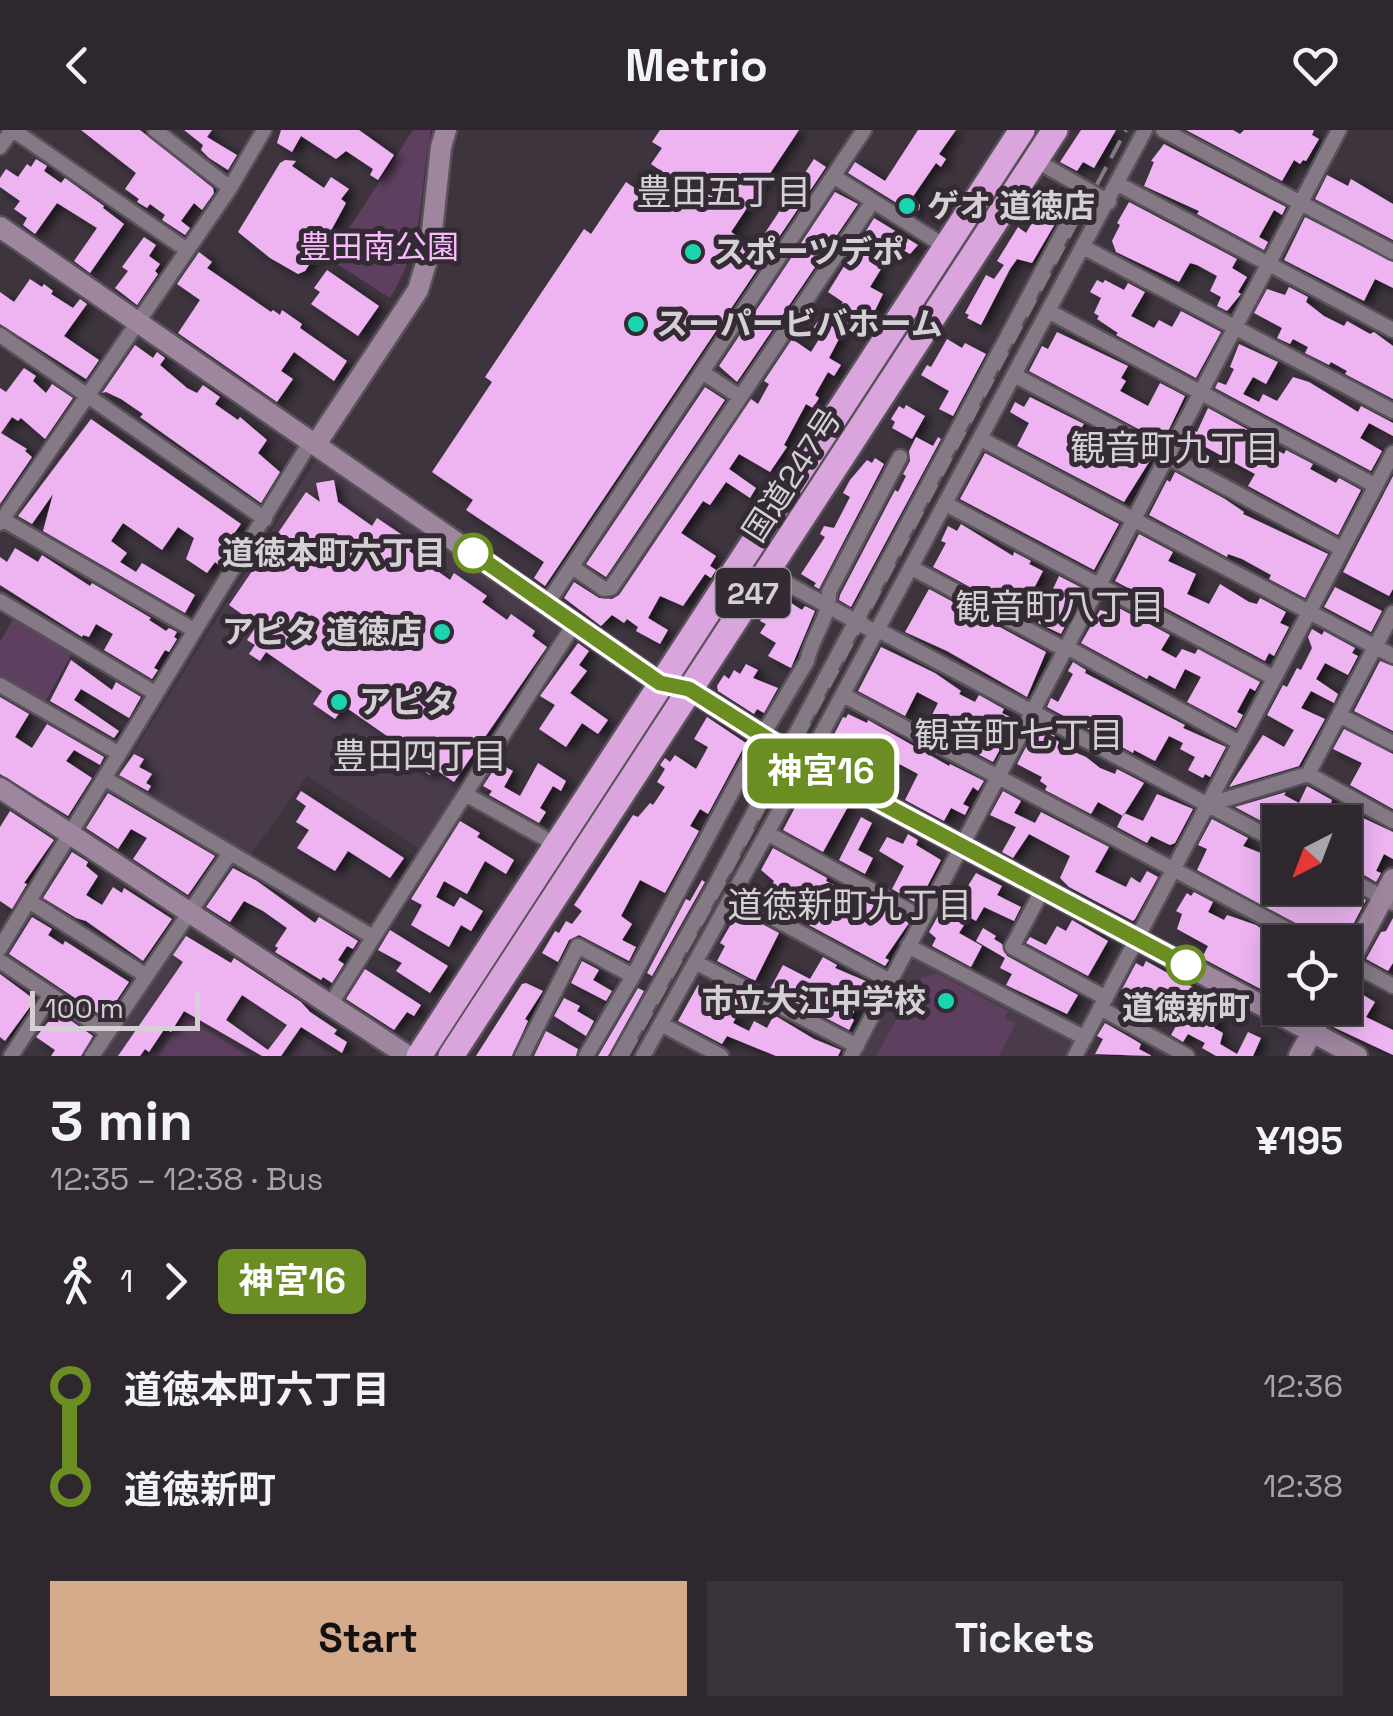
<!DOCTYPE html>
<meta charset="utf-8">
<style>
:root{--surface:#2e272e;--page:#3a333a;--text:#f1f3f6;--muted:#a7a5aa;--line:#49444a;--accent:#d6ab8b}
body{margin:0;font-family:"Space Grotesk","Noto Sans JP",sans-serif;background:var(--page);color:var(--text);height:100vh;display:flex;flex-direction:column;font-size:38px;white-space:nowrap}
*{box-sizing:border-box;margin:0}
p{font-size:32px;color:var(--muted)}
.icon{flex:none;width:55px;height:55px;fill:none;stroke:currentColor;stroke-width:2;stroke-linecap:round;stroke-linejoin:round}
.map{position:relative;height:926px;overflow:hidden}
.drawer{display:flex;flex-direction:column;background:var(--surface);flex:1}
.drawer>*{flex:none}
.badge{padding:0 20px;border-radius:15px;font-size:35px;line-height:65px}
.needle{width:65px;rotate:222deg}
.buttons{position:absolute;left:1262px;top:675px;display:grid;gap:20px}
.buttons a{display:grid;place-items:center;width:100px;height:100px;border-radius:0px;background:var(--surface);box-shadow:0 5px 25px #0003,0 0 0 2px var(--line);font-size:50px}
.scale{position:absolute;left:30px;bottom:25px;width:170px;box-sizing:border-box;padding-left:10px;border:5px solid #d5cfd6;border-top:0;font-size:28px;line-height:35px;white-space:nowrap;color:#d5cfd6;-webkit-text-stroke:8px #332a34;paint-order:stroke}
.map>.badge{position:absolute;translate:-50% -50%;box-shadow:0 0 0 5px #fff}
.legs{display:flex;align-items:center;gap:15px;height:110px;padding:0 50px;font-size:32px}
.legs p{margin-inline-start:auto}
.overview{display:flex;align-items:center;justify-content:space-between;height:170px;padding:0 50px}
h1{font-size:55px;font-weight:800;line-height:75px}
.cta{display:flex;gap:20px;margin-top:auto;padding:20px 50px}
.cta a{flex:1;height:115px;border-radius:0px;background:var(--accent);color:#111;font-size:40px;font-weight:800;line-height:115px;text-align:center}
.cta a+a{background:var(--page);color:var(--text)}
ul{padding:0 50px;list-style:none}
li{display:flex;align-items:center;gap:35px;height:100px;font-size:38px}
li i{display:grid;place-items:center;width:15px;height:100%;margin:0 12px;background:currentColor}
li i::after{content:'';width:25px;height:25px;margin:-12px;border:8px solid;border-radius:50%;background:var(--surface)}
li p{margin-inline-start:auto}
li:first-child i{background:linear-gradient(#0000 50%,currentColor 0)}
li:last-child i{background:linear-gradient(currentColor 50%,#0000 0)}
header{display:flex;justify-content:space-between;align-items:center;height:130px;padding:0 50px;background:var(--surface);font-size:45px;font-weight:800}
.map>svg:first-child{display:block}
.built{fill:#493b4a}
.green{fill:#5e3f60}
.building{fill:#eeb4f2;fill-rule:evenodd;filter:url(#shadow)}
.lines{fill:none;stroke-linecap:round;stroke-linejoin:round}
.street-casing{stroke:#59515a;stroke-width:19}
.secondary-casing{stroke:#59515a;stroke-width:25}
.highway-casing{stroke:#59515a;stroke-width:30}
.street{stroke:#847985;stroke-width:14}
.secondary{stroke:#9e869f;stroke-width:20}
.highway{stroke:#daa4dd;stroke-width:25}
.rail{stroke:#837b84;stroke-width:4;stroke-dasharray:20 10;stroke-linecap:butt}
.line-1-casing{stroke:#fff;stroke-width:22}
.line-1{stroke:#6b8e23;stroke-width:15}
.poi-dot{fill:#1bd5b1;stroke:#332a34;stroke-width:4}
.stop-1-dot{fill:#fff;stroke:#6b8e23;stroke-width:5}
.labels{text-anchor:middle;dominant-baseline:central;stroke-width:10;stroke-linejoin:round;paint-order:stroke}
.shield{fill:#332a34;stroke:#a49ea5;stroke-width:2.5}
.shield-label{font-size:30px;font-weight:bold;fill:#d5cfd6}
.poi-label{font-size:32px;font-weight:bold;fill:#d5cfd6;stroke:#332a34;text-anchor:start}
.park-label{font-size:32px;fill:#f8bcfc;stroke:#332a34}
.street-label{font-size:32px;fill:#d5cfd6;stroke:#332a34}
.stop-label{font-size:32px;font-weight:bold;fill:#d5cfd6;stroke:#332a34;text-anchor:end}
.neighbourhood-label{font-size:35px;fill:#d5cfd6;stroke:#332a34}
</style>
<header><svg class="icon" aria-label="back" viewBox="0 0 24 24"><path d="M15 5l-7 7 7 7"/></svg>Metrio<svg class="icon" aria-label="heart" viewBox="0 0 24 24"><path d="M12 20l-8-8c-3-5 5-10 8-4 3-6 11-1 8 4z"/></svg></header>
<div class="map">
<svg width="1393" height="926" viewBox="0 0 1393 926">
<defs>
<filter id="shadow"><feDropShadow dx="6" dy="3.5" stdDeviation="5" flood-color="#0009"/></filter>
</defs>
<rect width="100%" height="100%" fill="#3d343e"/>
<path class="built" d="M316 330 559 499 419 719 307 646 249 727 116 650Z
M172 819 334 926H100Z
M920 828 1073 909 1074 913 1068 926H862L910 834Z"/>
<path class="green" d="M413 0H431C418 66 427 106 390 168L329 129Z
M15 486 74 520 44 574 0 549V512Z
M937 843 1008 881 1005 888 1016 893 999 926H876L919 849Z
M185 885 248 926H158Z"/>
<path class="building" d="M81 0H140L213 58 214 63 202 80 194 73 181 91 190 98 185 105 162 90 165 85 150 74 147 78 137 72 139 69 125 59 136 43Z
M184 0H212L207 7 237 25 228 40 209 28 201 20 203 15Z
M281 0H359L394 25 378 50 370 45 373 39 346 21 336 29 301 6 292 22 277 13Z
M660 0H799L731 102 755 118 814 29 826 37 545 456 534 448 544 432 466 380 473 370 432 342 492 252 485 247 584 99 591 104 626 52 667 80 679 63 662 52 667 45 651 34 662 18 652 12Z
M918 0H956L939 24 946 29 941 37 936 33 912 68 920 75 919 80 913 83 848 43 855 32 885 51Z
M1081 0H1116L1094 38 1083 32 1077 41 1060 32Z
M1186 0H1233L1240 4 1244 0H1314L1312 5 1319 9 1306 31 1303 30 1300 34 1294 30 1282 51Z
M1164 14 1286 77 1282 85 1274 80 1259 107 1268 112 1264 120 1197 84 1199 81 1144 56 1154 32 1151 31Z
M36 29 47 36 44 41 61 53 65 48 104 76 103 78 124 94 90 143 74 131 97 98 57 73 35 104 23 95 27 88 14 79 20 71 0 57V48L6 39 18 47 27 34 31 37Z
M285 30 296 31 292 36 324 58 331 47 349 59 341 69 346 73 327 108 305 141 298 144 270 128 238 102 280 33Z
M1327 45 1348 56 1351 49 1393 74V110L1315 69Z
M1044 57 1053 62 1057 57 1067 63 1054 84 1059 87 1032 133 1017 129 1010 139 981 195 967 188 969 185 965 183 986 145 994 149 1004 135 997 131 1018 97 1026 103 1043 74 1036 70Z
M835 62 858 74 737 252 719 236Z
M1129 72 1237 129 1232 138 1247 147 1238 162 1241 164 1227 181 1217 176 1221 167 1210 161 1217 146 1197 135 1190 133 1179 152 1116 122 1112 111 1120 95 1117 93Z
M1305 87 1393 132V158L1375 149 1364 171 1284 130Z
M874 88 918 115 910 124 882 108 869 131 881 139 870 157 883 164 867 197 856 190 847 201 840 196 848 184 838 179 843 172 828 162Z
M144 107 156 115 149 126 160 134 155 141 158 144 137 175 115 158 128 141 122 137Z
M199 122 212 132 207 138 271 182 273 180 280 185 282 180 302 194 300 198 347 231 334 251 294 222 281 241 293 249 277 272 178 203 200 170 177 154Z
M327 140 379 176 358 206 311 174 320 162 314 158Z
M30 149 42 157 44 154 53 161 51 164 73 178 80 169 87 174 64 206 99 230 86 249 0 194V162L14 172Z
M1097 150 1103 153 1105 150 1124 160 1128 153 1145 162 1131 186 1154 198 1159 190 1172 197 1181 181 1221 202 1196 248 1116 205 1118 203 1097 189 1099 186 1094 183 1101 168 1090 162Z
M1289 157 1308 167 1306 172 1324 186 1344 196 1347 191 1370 204 1374 202 1393 216V269L1345 244 1347 241 1331 232 1329 235 1305 223 1308 217 1293 209 1290 214 1277 208 1282 198 1254 183 1267 159 1285 165Z
M820 188 842 203 829 228 841 235 834 246 828 242 815 265 819 268 813 278 806 274 784 315 787 317 770 342 739 324 729 339 756 358 750 368 726 352 710 375 703 371 681 403 716 426 710 436 716 440 711 448 705 444 683 476 660 466 648 488 668 500 660 514 636 501 638 497 627 489 624 493 612 485 601 496 564 468 574 452 599 468 612 469 619 465 751 269 758 274 769 254 764 251 792 209 811 222 821 206 812 200Z
M1057 202 1128 236 1121 248 1126 251 1120 261 1148 276 1160 253 1185 266 1163 312 1029 241 1042 216 1048 219Z
M947 209 962 218 965 213 986 224 953 286 939 279 949 261 921 245 927 235 931 237Z
M1239 214 1278 232 1266 254 1253 247 1243 264 1259 272 1263 264 1277 271 1293 247 1309 252 1358 282 1361 276 1393 293V306L1369 293 1360 308 1382 321 1371 341 1215 258 1218 252 1226 255 1234 239 1230 237Z
M135 215 153 228 157 222 165 228 160 235 187 258 197 263 203 255 220 267 215 274 238 290 240 287 267 310 258 323 280 342 261 373 140 287 143 284 121 269 106 262 102 263Z
M24 238 36 246 33 251 46 263 52 254 73 268 45 309 21 288 18 291 12 287 1 303 27 319 25 321 32 327 0 374V258L6 262Z
M705 257 725 270 606 447 586 434Z
M1030 267 1084 294 1081 298 1096 307 1094 312 1114 323 1119 313 1151 329 1124 372 1017 316 1029 293 1010 282 1015 272 1024 277Z
M906 275 925 286 912 309 892 298 895 292 891 289 899 276 904 279Z
M1208 278 1254 303 1252 307 1284 324 1286 320 1313 334 1310 339 1336 353 1339 348 1361 360 1338 405 1248 356 1255 344 1189 308 1193 300 1197 302Z
M91 289 241 394 221 421 228 425 221 437 215 432 207 443 186 429 194 408 178 397 162 420 123 393 111 411 127 423 120 432 136 442 142 433 195 465 185 483 43 401 53 364 32 394 18 386Z
M916 307 933 316 938 307 941 309 851 477 839 470 840 465 895 360 898 362 906 346 903 344 910 331 909 321Z
M985 323 1119 394 1094 440 960 369Z
M875 328 884 334 819 459 814 456 816 453 801 444 825 407 820 404 824 396 834 398 850 367 843 363 850 350 867 330 872 333Z
M1175 342 1225 369 1244 382 1243 384 1328 424 1305 468 1269 449 1271 445 1242 429 1228 424 1227 427 1149 385 1167 350 1170 352Z
M1393 346V459L1389 466 1343 442Z
M334 350 338 372 372 396 377 388 414 413 409 421 450 450 454 443 487 466 482 472 507 490 511 484 535 501 532 506 547 517 454 652 435 639 430 645 416 636 420 629 344 576 335 589 313 574 322 561 266 522 260 531 249 524 255 515 247 510 257 495 229 475 306 362 320 372 316 353Z
M961 394 1013 426 1014 422 1031 431 1029 434 1043 441 1031 464 1047 472 1059 446 1084 459 1061 504 1038 493 1040 490 1013 474 1011 477 992 469 933 437 946 413 941 411 948 396 957 401Z
M1139 404 1173 422 1168 431 1196 444 1187 464 1209 474 1220 454 1249 472 1257 474 1260 468 1286 482 1280 493 1289 497 1274 526 1269 523 1265 531 1115 451Z
M15 418 38 432 42 425 90 456 92 453 151 488 149 490 166 501 169 498 177 502 174 507 177 509 169 522 165 520 154 538 158 540 152 549 104 520 113 504 96 494 89 507 83 505 82 507 0 455V427L7 432Z
M1335 457 1382 481 1371 502 1324 477Z
M929 459 1046 522 1027 567 947 521 905 502Z
M777 464 802 480 805 476 815 481 791 538 768 526 776 513 760 503 766 494 760 491Z
M1115 476 1170 505 1161 520 1176 528 1182 519 1195 524 1198 519 1260 552 1255 561 1250 558 1237 582 1243 585 1236 598 1187 572 1201 547 1185 539 1175 559 1149 545 1147 549 1081 513 1100 480 1111 483Z
M1312 499 1322 505 1324 501 1355 518 1352 523 1358 526 1348 545 1325 533 1316 549 1338 564 1334 573 1311 561 1301 578 1325 589 1299 636 1229 657 1263 605 1284 617 1294 600 1267 585 1283 555 1287 557 1297 538 1301 540 1312 518 1308 507Z
M578 513 589 521 579 535 587 541 570 563 608 590 598 604 582 593 566 617 539 599 555 575 540 566Z
M881 517 935 543 961 561 959 564 975 572 979 565 1004 579 1002 583 1016 590 993 632 926 597 938 573 917 562 905 586 858 561Z
M71 530 112 560 116 552 141 567 129 588 81 559 74 570 119 601 114 608 50 571Z
M1380 531 1393 536V601L1354 581Z
M1073 532 1086 540 1085 543 1185 595 1183 598 1226 617 1210 647 1205 644 1203 648 1188 640 1195 627 1180 619 1183 613 1169 606 1155 631 1134 620 1133 623 1047 577 1051 568 1058 572 1073 544 1068 541Z
M746 534 758 540 753 548 778 558 764 583 757 579 754 584 718 561 717 556 724 545 729 549 734 540 740 544Z
M0 567 29 584 15 607 32 618 47 594 104 627 100 635 74 620 66 631 92 648 68 686 0 644Z
M848 584 867 593 868 590 949 636 950 634 984 651 978 661 973 657 963 674 969 677 965 685 951 678 944 691 905 670 918 644 890 629 882 644 869 638 864 648 823 626 843 587 846 588Z
M707 587 746 613 708 684 700 679 690 696 699 701 665 763 640 750 621 786 632 794 622 810 636 817 629 831 579 805 569 810 558 832 542 823 555 801 559 803 566 791 572 794 582 781 574 775 633 685 638 687 650 673 653 675 665 657 657 652 665 639 660 635 665 628 670 632 675 625 696 639 708 617 694 609Z
M1037 596 1055 606 1053 608 1059 612 1058 615 1086 627 1100 638 1115 644 1117 639 1144 653 1123 686 1098 672 1091 684 1045 660 1047 656 1040 651 1042 647 1017 634Z
M1344 599 1393 624V679L1350 655 1362 633 1333 619Z
M134 624 144 629 139 637 152 644 146 653 151 656 148 661 119 645Z
M498 633 513 641 504 657 520 666 538 633 566 651 561 661 553 656 540 678 546 682 539 693 489 665 492 661 483 656Z
M809 651 850 673 823 722 783 700Z
M1307 656 1332 670 1331 673 1393 702V729L1384 724 1376 741 1381 743 1376 752 1345 734V692H1322L1308 686 1305 692H1280V701L1235 677 1286 662 1284 665 1299 673Z
M301 661 404 728 390 748 348 721 335 741 297 718 309 700 296 692 306 676 296 669Z
M1003 661 1021 671 1014 683 1035 693 1041 682 1109 717 1095 742 1126 757 1131 747 1140 753 1147 741 1158 747 1135 789 1133 791 1069 757 1060 748 1070 726 1029 704 1013 728 1002 722 1016 697 990 685Z
M108 663 215 726 188 765 133 729 147 708 131 699 118 719 86 698Z
M1157 664 1193 679 1175 713 1170 715 1151 706 1147 713 1117 697 1124 683 1143 691Z
M10 681 54 710 24 753 27 754 12 779 0 771V697Z
M861 687 872 693 858 720 873 728 865 744 839 730Z
M1212 689 1248 708 1243 716 1279 730 1268 751 1280 758H1342L1366 770 1346 808 1324 797 1319 806 1197 740 1207 719 1198 715Z
M460 691 480 703 477 707 514 730 506 744 485 731 467 764 444 751 436 767 454 777 460 767 483 781 471 801 461 795 449 817 411 795 422 775 411 769Z
M908 704 918 710 916 715 941 730 918 774 892 759 904 736 879 721 887 707 903 714Z
M773 718 827 748 826 751 909 793 885 828 889 830 885 836 764 771 774 751 761 740Z
M72 722 88 732 86 736 98 746 86 765 102 775 113 757 122 763 124 758 172 789 143 831 86 791 76 788 43 768Z
M233 738 257 751 315 793 319 787 358 811 353 819 347 816 338 830 344 834 332 853 323 847 321 850 275 822 278 818 275 816 287 798 263 781 244 771 230 792 206 777Z
M976 743 1002 756 997 765 1021 777 1014 791 984 777 976 791 969 787 959 803 982 816 971 837 932 816 936 808 929 802 948 768 952 770 955 764 961 767Z
M702 750 705 752 652 846 647 843 686 769 690 771Z
M1194 762 1213 772 1208 782 1224 790 1227 785 1256 795 1280 812V845L1270 864 1202 828 1208 816 1177 799 1182 784 1176 781 1187 763 1191 766Z
M32 787 52 799 48 805 63 815 65 811 129 852 105 888 9 824Z
M749 787 779 803 755 851 717 831 725 816 720 813 734 789 745 795Z
M1393 788V833L1388 841 1366 829 1381 802 1386 801Z
M1072 790 1108 811 1088 846 1026 813 1030 807 1046 815 1057 796 1066 801Z
M983 798 996 806 994 809 1002 814 1007 826 1078 865 1067 884 1006 855 1012 844 1000 838 1005 828 976 811Z
M390 800 448 836 430 863 396 841 402 833 378 820Z
M186 806 231 833 234 828 301 872 310 882 337 900 334 904 347 912 342 923 301 897 281 926H262L184 881 171 902 165 898 149 922 145 919 140 926H118L183 832 173 825ZM242 865 287 895 268 920 226 890Z
M823 827 837 835 835 838 875 855 865 871 860 869 851 888 854 890 849 900 770 859 783 835 810 849Z
M582 831 599 840 593 850 612 861 606 871 571 853Z
M1146 831 1214 869 1217 876 1224 880 1214 898 1223 903 1220 914 1237 924 1248 902 1261 908 1253 926H1216L1202 918 1205 913 1188 904 1183 912 1171 905 1180 889 1162 880 1160 883 1151 878 1156 870 1140 861 1134 873 1119 865 1136 833 1143 837Z
M365 839 421 875 414 886 407 882 394 900 346 869Z
M0 844 35 870 5 911 0 907Z
M526 853 543 861 525 889 528 891 512 926H476L522 854Z
M703 854 722 865 725 859 746 870 733 893 749 901 754 891 767 898 774 885 814 909 841 920 838 926H776L727 906 722 914 678 891 698 855 701 857Z
M1348 856 1375 872 1366 887 1393 900V925L1331 896 1339 878H1345Z
M638 858 644 861 608 926H598Z
M564 868 580 876 577 881 594 891 586 906 554 886Z
M57 881 93 906 81 926H51L55 920 36 907Z
M1105 893 1133 909 1141 914 1139 919 1152 926 1095 924 1103 909 1097 906Z
M546 901 578 919 576 926H534Z"/>
<g class="lines">
<defs>
<path id="street" d="M13 0 187 120
M155 0 230 58
M1163 0 1393 122
M0 17 12 0
M1035 30 1109 72
M833 46 946 117
M1118 54 1393 200
M1085 118 1393 281
M1050 182 1376 356
M0 205 265 389
M702 242 740 267
M1016 246 1342 419
M981 309 1393 526
M946 374 1274 548
M0 388 194 500
M0 393 230 58 264 0
M572 437 604 459 611 458 873 71
M912 438 1064 519
M766 442 877 503
M0 471 155 563
M546 475 864 0
M878 500 1280 713
M1065 516 1240 613
M0 555 118 623
M843 565 1311 812
M1339 585 1393 613
M1308 644 1393 483
M104 648 373 807
M465 664 555 714
M1207 675 1308 644 1393 691
M767 703 922 788
M1345 747 1393 773
M1043 759 1012 817 1106 868
M732 766 890 851
M29 771 145 845
M908 816 1085 908
M0 818 311 311
M1345 830 1393 856
M0 831 107 902
M695 832 857 916
M330 875 574 494
M1100 878 1187 926
M661 894 721 926
M11 926 50 866
M92 926 230 723
M522 926 578 816 633 846 762 606 807 531C812 506 830 488 829 462L900 327
M586 926 633 846
M619 926 710 765 1086 59
M643 926 806 633 1145 0
M851 926 1339 0
M1075 926 1393 323"/>
<path id="secondary" d="M0 97 660 553 689 559 806 633 1357 926
M316 314 418 160 430 120 441 17 446 0
M0 658 408 926
M1345 839 1393 749
M1299 926 1325 878"/>
<path id="highway" d="M419 926 1022 0
M451 926 1055 0"/>
</defs>
<use href="#street" class="street-casing"/>
<use href="#secondary" class="secondary-casing"/>
<use href="#highway" class="highway-casing"/>
<use href="#street" class="street"/>
<use href="#secondary" class="secondary"/>
<use href="#highway" class="highway"/>
<path class="rail" d="M627 926 721 758 1126 0"/>
</g>
<g class="lines">
<defs>
<path id="line-1" d="M473 423 660 553 689 559 806 633 1186 835"/>
</defs>
<use href="#line-1" class="line-1-casing"/>
<use href="#line-1" class="line-1"/>
</g>
<g class="poi-dot">
<circle cx="907" cy="76" r="10"/>
<circle cx="693" cy="122" r="10"/>
<circle cx="636" cy="194" r="10"/>
<circle cx="442" cy="502" r="10"/>
<circle cx="339" cy="572" r="10"/>
<circle cx="946" cy="871" r="10"/>
</g>
<g class="stop-1-dot">
<circle cx="473" cy="423" r="18"/>
<circle cx="1186" cy="835" r="18"/>
</g>
<g class="labels">
<rect class="shield" x="715.5" y="438" width="75" height="50" rx="8"/>
<g class="shield-label">
<text x="753" y="463">247</text>
</g>
<g class="poi-label">
<text x="927" y="76">ゲオ 道徳店</text>
<text x="713" y="122">スポーツデポ</text>
<text x="656" y="194">スーパービバホーム</text>
<text x="422" y="502" text-anchor="end">アピタ 道徳店</text>
<text x="359" y="572">アピタ</text>
<text x="926" y="871" text-anchor="end">市立大江中学校</text>
</g>
<g class="park-label">
<text x="379" y="117">豊田南公園</text>
</g>
<g class="street-label">
<text transform="translate(792 345) rotate(-57)">国道247号</text>
</g>
<g class="stop-label">
<text x="446" y="423">道徳本町六丁目</text>
<text x="1186" y="878" text-anchor="middle">道徳新町</text>
</g>
<g class="neighbourhood-label">
<text x="724" y="62">豊田五丁目</text>
<text x="1175" y="318">観音町九丁目</text>
<text x="1060" y="477">観音町八丁目</text>
<text x="1019" y="605">観音町七丁目</text>
<text x="420" y="626">豊田四丁目</text>
<text x="850" y="775">道徳新町九丁目</text>
</g>
</g>
</svg>
<div class="buttons">
<a><svg class="needle" viewBox="-14 -14 28 28"><path d="M0-13l5 13h-10z" fill="#e53935"/><path d="M0 13l5-13h-10z" fill="#a7a5aa"/></svg></a>
<a><svg class="icon" aria-label="locate" viewBox="0 0 24 24"><circle cx="12" cy="12" r="6"/><path d="M12 2v4M12 18v4M2 12h4M18 12h4"/></svg></a>
</div>
<div class="scale">100 m</div>
<b class="badge" style="left:821px;top:641px;background:#6b8e23;color:#fff">神宮16</b>
</div>
<section class="drawer">
<div class="overview"><div><h1>3 min</h1><p>12:35 – 12:38 · Bus</p></div><b>¥195</b></div>
<div class="legs"><svg class="icon" aria-label="walk" viewBox="0 0 24 24"><circle cx="13" cy="4" r="2"/><path d="M13 8l-2 6 4 7M11 14l-3 7M7 12l3-4h3l4 4"/></svg>1<svg class="icon" aria-label="forward" viewBox="0 0 24 24"><path d="M9 5l7 7-7 7"/></svg><b class="badge" style="background:#6b8e23;color:#fff">神宮16</b></div>
<ul>
<li><i style="color:#6b8e23"></i><b>道徳本町六丁目</b><p>12:36</p></li>
<li><i style="color:#6b8e23"></i><b>道徳新町</b><p>12:38</p></li>
</ul>
<div class="cta"><a>Start</a><a>Tickets</a></div>
</section>
